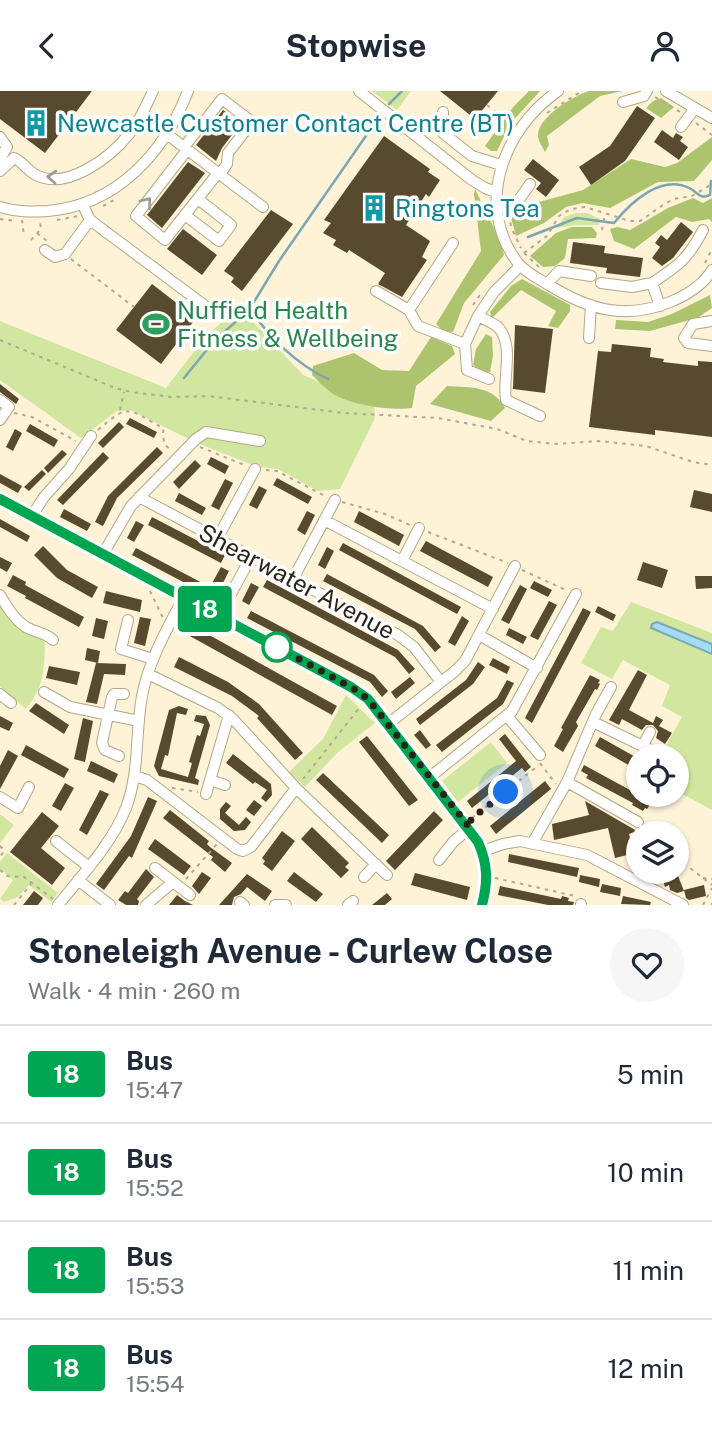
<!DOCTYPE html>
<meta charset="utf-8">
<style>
:root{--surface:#fff;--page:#f6f6f7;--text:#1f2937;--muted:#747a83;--line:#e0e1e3}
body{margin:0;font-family:"Public Sans",sans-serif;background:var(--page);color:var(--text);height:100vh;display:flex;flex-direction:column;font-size:26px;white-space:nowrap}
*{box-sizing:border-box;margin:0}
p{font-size:23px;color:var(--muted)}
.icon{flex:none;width:38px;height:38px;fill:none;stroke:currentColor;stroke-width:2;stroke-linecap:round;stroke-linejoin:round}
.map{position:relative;height:814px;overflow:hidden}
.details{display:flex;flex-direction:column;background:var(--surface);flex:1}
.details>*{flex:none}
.badge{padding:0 14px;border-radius:5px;font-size:24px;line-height:46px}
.tools{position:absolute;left:626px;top:653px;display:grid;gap:14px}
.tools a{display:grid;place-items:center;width:63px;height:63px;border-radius:50%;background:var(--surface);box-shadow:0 2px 5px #0004;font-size:35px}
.you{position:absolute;width:35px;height:35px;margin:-18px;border:5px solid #fff;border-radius:50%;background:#1a73e8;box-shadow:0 0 0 10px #1a73e833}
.map>.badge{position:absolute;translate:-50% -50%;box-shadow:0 0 0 4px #fff}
.round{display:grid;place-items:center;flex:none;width:74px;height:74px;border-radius:37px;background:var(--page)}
.summary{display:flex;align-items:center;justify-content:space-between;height:119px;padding:0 28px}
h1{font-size:33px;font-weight:700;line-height:52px}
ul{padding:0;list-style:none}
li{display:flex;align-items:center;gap:21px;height:98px;padding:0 28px;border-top:2px solid var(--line)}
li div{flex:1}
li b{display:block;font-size:26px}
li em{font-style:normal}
li .badge{min-width:77px;font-weight:700;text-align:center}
header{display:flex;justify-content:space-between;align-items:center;height:91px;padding:0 28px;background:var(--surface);font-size:32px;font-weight:700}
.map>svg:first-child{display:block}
.green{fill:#d1e69e}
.forest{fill:#adc46f}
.water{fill:#a2ddf5;stroke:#7ea5b2;stroke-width:2}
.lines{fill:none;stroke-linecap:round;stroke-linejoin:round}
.stream{stroke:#7ea5b2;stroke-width:2.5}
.building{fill:#584a2e}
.minor-casing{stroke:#b5a687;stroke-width:12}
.path{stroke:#b2a893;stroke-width:2;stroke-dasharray:3.5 5;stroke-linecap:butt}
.minor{stroke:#fff;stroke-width:10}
.oneway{stroke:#9f9c97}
.line-casing{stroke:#fff;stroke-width:16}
.line{stroke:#00a651;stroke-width:10}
.walk{stroke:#292317;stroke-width:7;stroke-dasharray:0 12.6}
.stop-dot{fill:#fff;stroke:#00a651;stroke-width:3.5}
.labels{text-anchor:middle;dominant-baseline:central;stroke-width:7;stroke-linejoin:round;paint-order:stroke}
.culture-label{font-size:24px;fill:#0d838f;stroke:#fff;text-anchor:start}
.leisure-label{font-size:24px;fill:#27864d;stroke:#fff;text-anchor:start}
.street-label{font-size:24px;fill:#292317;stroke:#fff}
</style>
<header><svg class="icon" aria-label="back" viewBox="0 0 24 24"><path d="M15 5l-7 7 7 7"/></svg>Stopwise<svg class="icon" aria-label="person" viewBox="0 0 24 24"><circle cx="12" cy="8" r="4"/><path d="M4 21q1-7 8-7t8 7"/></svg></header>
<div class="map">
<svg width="712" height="814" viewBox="0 0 712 814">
<rect width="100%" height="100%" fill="#fef2d7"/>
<path class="green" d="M372 0H411L397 19Z
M576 122H587L600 128 599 134H574L557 137 564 126Z
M239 216 303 284 374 314 375 327 340 398 318 400 278 378 258 376 197 352 130 319 117 320 81 347 0 289V230L166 297 206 245Z
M631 511 712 542V719L677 700V665H660L682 626 662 615 670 594 623 569 612 588 581 572 601 536 613 540Z
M0 512 45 551C44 580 44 594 26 618L0 595Z
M346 604 375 632 338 661 305 696 289 681 323 648Z
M491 651 507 672 458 711 442 690Z
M0 723 14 734 0 752Z
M7 762 58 802 51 811 29 794 18 806 4 811 0 808 13 789 0 778V771Z"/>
<path class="forest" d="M529 0H540L510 33 497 60H491L485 55 514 15Z
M589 0H623L600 5 547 45 549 54 545 61C543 57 539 51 538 46 536 27 573 5 589 0Z
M661 7 674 16 661 27 646 17 653 10Z
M712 46V69L694 90 658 91 610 117 583 112 566 116 544 132 516 145 509 119 583 99 631 68 665 76 677 72Z
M475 98 499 147 504 164 464 212 453 241H444L436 233 481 160 474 103Z
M693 107 703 112 712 107V131L709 128 692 131 676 126 634 158 614 150 610 138 617 136 630 139 668 117Z
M572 136H592L597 142 596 147 568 148 565 167 555 175 543 176 530 165 556 142Z
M522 188 570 214V220L558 237 548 235 556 220 521 199 492 227 490 221 511 195Z
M710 204 712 217 697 227 650 240 615 238 616 229 648 231 672 223Z
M486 243 492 246 493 265 490 281 484 283 473 274 476 258Z
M431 246 452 255 455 263 416 295 412 317C390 320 352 314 333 303 326 298 318 290 312 284L313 275 354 262 382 279 409 280Z
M447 295C472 297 492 294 505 317L491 330 430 313Z"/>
<path class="water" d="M657 531 712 553V563L651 537 652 533Z"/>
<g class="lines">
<path class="stream" d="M389 13 402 0
M528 146 577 127 614 132C631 111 662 82 691 98 699 103 700 108 710 104L711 90
M250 220C275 250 293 271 328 288
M184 287 214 250 249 219 279 170 377 29"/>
</g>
<path class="building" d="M0 0H92L45 62 0 28Z
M440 0H498L475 28Z
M637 15 655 27 625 70 591 94 579 76 610 55Z
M223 19 241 32 222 57 216 70 196 54Z
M662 39 673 47 676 42 683 46 680 50 688 56 679 69 654 51Z
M384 45 430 78 428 81 440 89 429 106 426 103 406 134 430 150 422 166 427 169 402 206 378 193 385 182 349 159 347 162 333 154 336 149 323 142 331 132 324 129Z
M533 68 559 89 546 106 536 98 541 92 524 79Z
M188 71 205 82 162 137 147 124Z
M271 119 293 133 242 200 231 191 234 187 224 180Z
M681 131 693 141 673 167 662 175 652 167 660 156 655 152 661 144 667 149Z
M183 138 217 164 202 184 167 158Z
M573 151 605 155 604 162 643 167 640 186 606 182 607 177 570 172Z
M152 193 196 227 161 273 116 239Z
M515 234 553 238 545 302 513 298Z
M612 253 651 257 650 266 664 268 663 271 698 275V270L712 271V346L655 339V344L589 336 598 260 611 261Z
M0 293 19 308 16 313 0 301Z
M130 327 157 341 154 347 126 333Z
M119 331 124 336 103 357 98 352Z
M30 333 58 349 54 356 26 340Z
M15 338 22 342 13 360 6 356Z
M157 356 163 362 117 407 103 435 95 431 108 405Z
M62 359 67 363 48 382 44 377Z
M103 361 109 367 63 414 57 409Z
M211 366 229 375 225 383 207 373Z
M195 369 201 375 179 398 173 391Z
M42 379 46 383 29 400 24 396Z
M0 383 22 395 18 402 0 392Z
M277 387 312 406 308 413 273 394Z
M225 388 233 392 219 419 211 415Z
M259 395 267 399 257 418 249 414Z
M694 399 712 403V421L690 416Z
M179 402 206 417 202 424 175 410Z
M64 418 91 433 87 440 60 426Z
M307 420 315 424 305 444 297 439Z
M359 420 404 444 399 455 354 431Z
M152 426 225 464 221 472 148 434Z
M0 428 30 445 27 451 0 436Z
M136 430 144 434 134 451 127 447Z
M426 450 493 486 488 496 420 460Z
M343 452 461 516 457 523 339 459Z
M43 455 67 479 98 496 92 507 57 487 34 464Z
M327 456 334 460 325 478 318 474Z
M136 457 208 495 204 502 132 464Z
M0 466 12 472 7 481 0 477Z
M643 471 668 479 662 497 637 489Z
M221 476 229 480 220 498 211 494Z
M327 483 423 535 441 556 435 561 415 538 323 490Z
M13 484 26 491 25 494 84 526 79 536 25 507 26 505 7 495Z
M695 485H712V497L696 498Z
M267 489 398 559 415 578 409 583 395 566 263 496Z
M534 490 552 499 548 506 530 497Z
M251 492 259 496 249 514 242 510Z
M520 494 527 498 509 533 501 529Z
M106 500 142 509 140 521 103 512Z
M549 510 557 514 538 549 530 545Z
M598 515 616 524 613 530 595 521Z
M583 517 591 521 532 632 525 627Z
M251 520 374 584 388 600 382 606 370 591 247 527Z
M462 525 469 530 455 555 448 551Z
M140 526 151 528 145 555 134 552Z
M96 527 108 530 104 548 92 545Z
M193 535 337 615 332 624 188 544Z
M509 537 527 546 523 553 506 544Z
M87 557 100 560 98 572 85 569Z
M179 566 228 591 259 613 303 662 295 669 257 627 259 625 232 605 174 576Z
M493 567 510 576 507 583 489 574Z
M478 571 485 576 473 593 420 634 416 628 466 589Z
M96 572 126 573 125 584 104 583 97 613 86 611Z
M49 575 80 581 77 594 46 587Z
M638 579 647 584 629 619 653 632 656 625 663 629 659 635 672 642 665 653 656 647 658 640 653 634H646L642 639 622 628 619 634 609 629Z
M590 584 600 589 598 592 600 593 597 599 595 598 576 631 578 635 563 661 554 655 563 638 561 637Z
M410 586 415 592 396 608 391 601Z
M507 589 514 592 503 613 442 661 436 654 497 607Z
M36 612 69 634 64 643 29 620Z
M179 615 188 618 186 624 177 622 168 665 165 664 161 678 188 686 192 672 189 671 197 644 200 645 204 633 194 630 196 624 206 625 210 634 195 687 199 689 198 694 159 685 154 675 169 619Z
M0 625 13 632 9 640 0 636Z
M83 627 93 630 85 671 74 668Z
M420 639 431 654 426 658 414 644Z
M505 643 531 676 525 681 522 677 472 717 467 710 516 670 499 648Z
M367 645 418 709 409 715 359 651Z
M600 646 639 668V680L595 655Z
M26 654 69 678 64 687 21 664Z
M8 659 18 665 0 698V675Z
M233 663 271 693 272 704 266 711 261 707 267 699 255 691 253 693 226 672Z
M91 670 118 683 114 692 87 680Z
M584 674 630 699 632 696 638 699 635 703 651 712 647 718 645 717 643 720 632 714 633 712 586 687 588 684 581 680Z
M323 682 389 744 382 752 316 689Z
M545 690 551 698 496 743 490 735Z
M65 692 74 697 61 720 52 715Z
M100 699 109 703 87 744 79 739Z
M148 706 157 710 132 767 129 765 104 799 96 793 131 745Z
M254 709 262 715 254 725 246 719Z
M585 710 637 740 629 743 632 755 639 754V761L615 767 608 737 554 749 552 733 589 724Z
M226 711 231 715 225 722 239 734 246 726 251 731 245 739 234 740 220 728V718Z
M170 719 209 750 207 753 210 756 232 772 225 781 211 769 213 766 163 727Z
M434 720 443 729 395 779 386 770Z
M42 721 59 735 41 757 65 777 52 794 10 761Z
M312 736 349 772 345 776 349 779 341 787 301 748Z
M282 740 295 750 272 780 263 773 265 770 262 767Z
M155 748 191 775 184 784 148 758Z
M509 763 579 777 577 786 508 771Z
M146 778 154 786 137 808 139 810 138 814H126L118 809 125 800 128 802Z
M638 780H676L684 800 677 802 670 799 669 794 665 796 661 783 647 787Z
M202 781 211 787 199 803 192 795Z
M294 781 323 803 316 811 287 790Z
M415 782 470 796 467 809 411 794Z
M247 783 272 800 265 810 247 796 241 803 234 806 232 814H219Z
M580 784 600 788 599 796 579 791Z
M602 793 621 797 620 805 600 801Z
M704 794 706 805 689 809 686 807 684 799Z
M500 795 561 808 562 805 569 807 568 810 574 811 573 814H548L498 804Z
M34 800 43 807 38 814H23Z
M387 802 392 808 385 814H372Z
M177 804 185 810 193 814H169Z
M623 805 651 811 650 814 621 813Z"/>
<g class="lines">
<defs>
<path id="minor" d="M359 0 472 89 485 97 496 101
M558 0C503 38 474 115 518 172 526 182 539 188 549 194 589 219 625 229 670 211 687 204 703 194 712 179
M666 0 712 27
M623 11 644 5 647 0
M443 21V42L472 65 501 74
M681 36 695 17
M168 44 263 116
M0 46 7 56 0 68
M184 56 222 8 252 31 228 62 227 73 220 83
M187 59 136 125 165 149 218 82
M0 80 14 67C23 71 28 80 36 84 67 100 111 66 129 43 140 30 146 15 153 0
M83 114 90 129 204 214
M0 116C17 121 31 121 48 120 117 114 164 62 188 0
M497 119 518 110 530 93
M185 124 219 150 231 134 198 108
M453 152 409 219 418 235 465 253
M45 159 55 166 65 163 90 129
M601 192 632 196 652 192
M547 193 559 180 591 185
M376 200 409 219
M660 215 652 192C678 175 688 168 703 139
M478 225C484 228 493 232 498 236 515 255 502 286 506 309L540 325
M712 230 693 233 684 247 688 252 712 255
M589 247 591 214
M489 288 467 279 465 253 478 225 494 201 520 175
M0 309 9 316 0 329
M139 406 398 544 414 556 441 591
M0 408 363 604 376 617 474 744C488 767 488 788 482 814
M32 425 44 406 69 378 91 345
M324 429 493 518
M217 448 255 378
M103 463 131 415 196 348 206 341 260 350
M402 470 419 437
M293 488 335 409
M0 504C7 516 14 528 26 536 36 542 45 541 53 549
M219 525 251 466
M128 529 121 558 153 568
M479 544 537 577
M148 583 218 617 233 628 296 697 387 784
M44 601 70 616 139 630
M0 603 11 612
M507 625 540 664
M593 631 659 663
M388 633 455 580 465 570 515 475
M643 654 650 641
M119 665 105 659 102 652 112 606 114 603H124
M135 685 147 689 237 758 243 760 251 756 296 697
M430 686 512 620 576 503
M210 689 225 694
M567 691 596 623 611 596
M206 703 229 624
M0 706 18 717 29 696
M56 750 89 776
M533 751 567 691 638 731
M483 760 503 753 520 750 587 764 683 814
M439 769 454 750 470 737
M155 777 190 804
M364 786 376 773
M78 789 110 814
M240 811 244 814
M58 814C83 783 111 754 126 717 140 680 135 643 142 605 149 569 167 538 184 506
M146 814 173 791
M275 814H286
M348 814 353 810
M581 814V813"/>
</defs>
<use href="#minor" class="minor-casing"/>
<path class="path" d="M655 6 680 21
M487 14 513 34
M547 22 582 0
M696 32 712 44
M103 115 114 109
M509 123 511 135
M0 128 16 130
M22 129 24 146
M57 129 79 125
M602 139 605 123
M513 140 521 157
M37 142 47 150
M31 149 41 138 40 129
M524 162 540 177
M524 162 547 145 559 125 571 118 585 116 630 130H640L663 114 674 108 692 105 712 93
M71 168 134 216
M705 172 712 158
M473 214 480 204
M0 249 115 297 131 301 171 306 208 305 344 322 438 327 497 338 527 350 556 353 599 350 646 355 693 371 712 374
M120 319 124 301
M14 322 32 326 76 350
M98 339C130 311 127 318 163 337L164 353 172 360
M200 356 247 375
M266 379 277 380 327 406
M342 411 385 423 410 434
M428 441 508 472
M522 479 568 500
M150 500 163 527
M540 672 556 693
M303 688 360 616
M172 697 198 701
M472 727 539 674
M0 755 4 759 0 767
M677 767 712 794
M0 779 7 785 24 786 53 808
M495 787 575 805
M703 787 712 788
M186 788 217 753
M14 814 31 793
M703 814 712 797
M712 814V812"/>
<use href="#minor" class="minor"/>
</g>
<defs><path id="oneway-chevron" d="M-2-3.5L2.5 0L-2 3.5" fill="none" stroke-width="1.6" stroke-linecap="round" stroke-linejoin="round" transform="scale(1.75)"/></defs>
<g class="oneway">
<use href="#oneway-chevron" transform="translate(52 86) rotate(-177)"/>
<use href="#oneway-chevron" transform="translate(147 111) rotate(-52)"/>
</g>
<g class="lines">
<defs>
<path id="line" d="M0 408 351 596 368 608 478 751C488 773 488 791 482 814"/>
</defs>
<use href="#line" class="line-casing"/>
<use href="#line" class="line"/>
<path class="walk" d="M277 556 351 596 368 608 470 737 471 728 506 701"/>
</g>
<defs>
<symbol id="building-bare" viewBox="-9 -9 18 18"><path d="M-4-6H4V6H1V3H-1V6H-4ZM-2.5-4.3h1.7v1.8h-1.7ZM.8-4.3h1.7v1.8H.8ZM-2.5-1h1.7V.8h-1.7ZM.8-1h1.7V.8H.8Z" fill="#0f9aa8" stroke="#fff" stroke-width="2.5" paint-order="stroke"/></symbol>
<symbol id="stadium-bare" viewBox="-9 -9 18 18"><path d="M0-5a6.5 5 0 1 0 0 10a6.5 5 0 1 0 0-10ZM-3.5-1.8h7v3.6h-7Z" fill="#2e9e5b" stroke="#fff" stroke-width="2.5" paint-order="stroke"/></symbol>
</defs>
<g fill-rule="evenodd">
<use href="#building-bare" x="17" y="13" width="38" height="38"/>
<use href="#building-bare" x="355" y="98" width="38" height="38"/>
<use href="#stadium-bare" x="137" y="214" width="38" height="38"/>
</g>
<circle class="stop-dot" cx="277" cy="556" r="14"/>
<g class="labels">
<g class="culture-label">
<text x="57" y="32">Newcastle Customer Contact Centre (BT)</text>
<text x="395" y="117">Ringtons Tea</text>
</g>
<g class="leisure-label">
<text x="177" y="219">Nuffield Health<tspan x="177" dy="28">Fitness &amp; Wellbeing</tspan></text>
</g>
<g class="street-label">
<text transform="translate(297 490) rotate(28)">Shearwater Avenue</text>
</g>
</g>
</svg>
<div class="tools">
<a><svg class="icon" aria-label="locate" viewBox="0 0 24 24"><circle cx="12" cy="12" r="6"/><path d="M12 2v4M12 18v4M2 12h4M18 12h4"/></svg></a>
<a><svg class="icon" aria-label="layers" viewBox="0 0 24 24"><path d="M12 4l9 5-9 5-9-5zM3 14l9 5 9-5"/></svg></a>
</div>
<div class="you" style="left:506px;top:701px"></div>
<b class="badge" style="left:205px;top:518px;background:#00a651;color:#fff">18</b>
</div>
<section class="details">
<div class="summary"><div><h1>Stoneleigh Avenue - Curlew Close</h1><p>Walk · 4 min · 260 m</p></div><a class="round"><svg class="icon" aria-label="heart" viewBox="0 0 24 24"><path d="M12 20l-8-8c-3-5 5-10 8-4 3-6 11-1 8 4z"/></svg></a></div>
<ul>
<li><span class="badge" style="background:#00a651;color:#fff">18</span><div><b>Bus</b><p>15:47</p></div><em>5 min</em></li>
<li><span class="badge" style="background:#00a651;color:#fff">18</span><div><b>Bus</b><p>15:52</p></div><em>10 min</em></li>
<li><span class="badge" style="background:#00a651;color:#fff">18</span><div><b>Bus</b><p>15:53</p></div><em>11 min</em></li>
<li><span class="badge" style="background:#00a651;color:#fff">18</span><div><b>Bus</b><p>15:54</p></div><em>12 min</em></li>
</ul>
</section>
